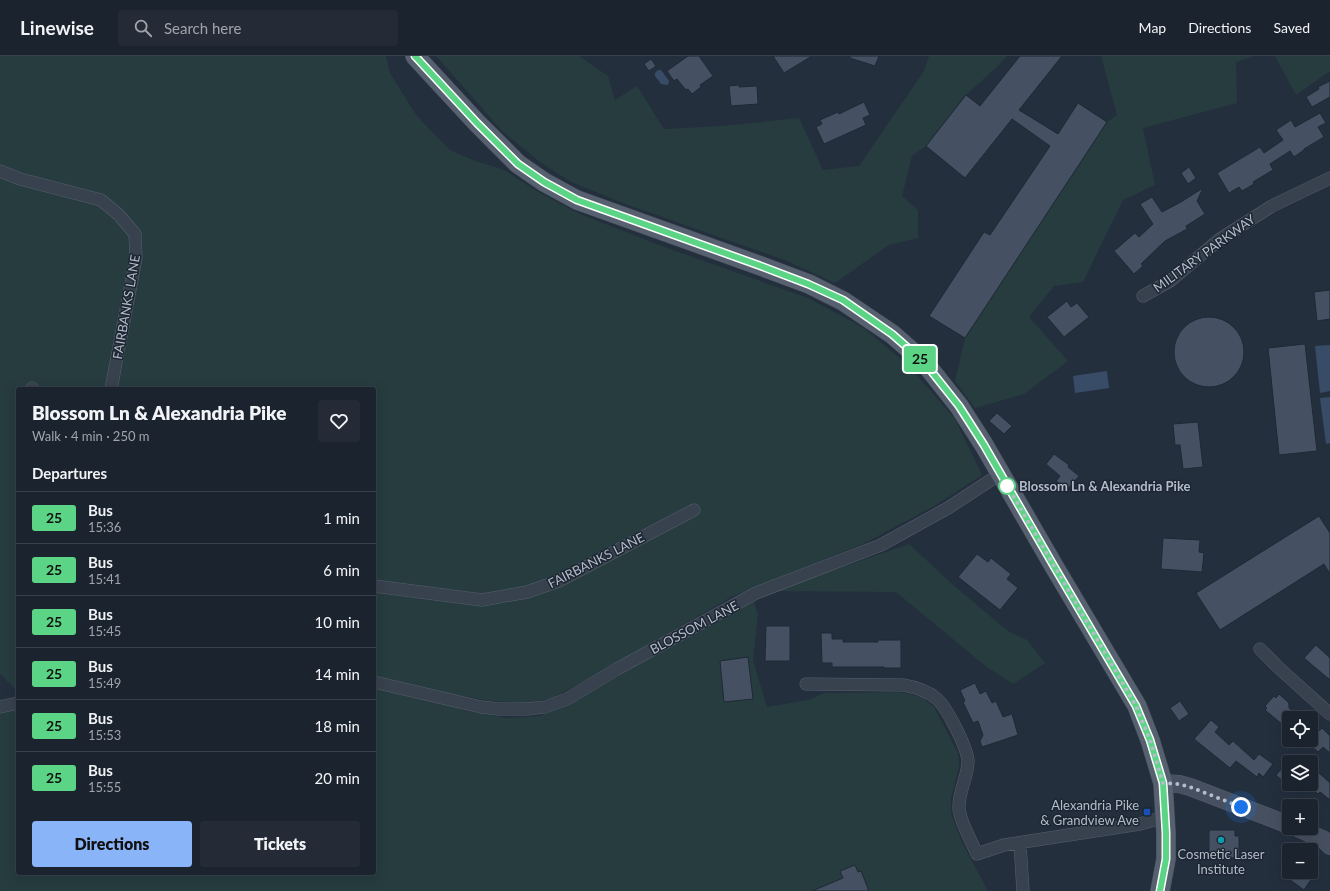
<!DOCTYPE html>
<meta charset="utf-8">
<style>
:root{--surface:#1b232e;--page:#242b36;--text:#f1f3f6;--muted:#a0a4aa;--line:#39404a;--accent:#8ab4f8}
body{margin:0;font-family:Lato,sans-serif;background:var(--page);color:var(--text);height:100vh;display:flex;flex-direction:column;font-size:15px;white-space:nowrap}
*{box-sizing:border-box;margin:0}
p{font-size:13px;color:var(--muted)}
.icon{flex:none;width:22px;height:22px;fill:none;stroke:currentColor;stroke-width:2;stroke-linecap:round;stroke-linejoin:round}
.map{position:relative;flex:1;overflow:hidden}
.details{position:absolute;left:16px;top:331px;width:360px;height:488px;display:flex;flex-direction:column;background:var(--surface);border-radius:4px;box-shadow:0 4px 16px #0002,0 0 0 1px var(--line)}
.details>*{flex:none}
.badge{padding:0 8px;border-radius:3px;font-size:14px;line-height:26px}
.tools{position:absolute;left:1282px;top:655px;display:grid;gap:8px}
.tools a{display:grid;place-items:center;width:36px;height:36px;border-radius:4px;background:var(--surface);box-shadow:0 4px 16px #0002,0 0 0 1px var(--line);font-size:20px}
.you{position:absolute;width:20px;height:20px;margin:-10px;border:3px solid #fff;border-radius:50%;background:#1a73e8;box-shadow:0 0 0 6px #1a73e833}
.map>.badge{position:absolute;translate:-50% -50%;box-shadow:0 0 0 2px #fff}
h2{padding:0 16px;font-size:15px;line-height:36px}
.round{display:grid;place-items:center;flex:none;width:42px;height:42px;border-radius:4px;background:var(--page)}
.overview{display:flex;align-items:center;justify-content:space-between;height:68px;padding:0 16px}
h1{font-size:19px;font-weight:800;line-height:30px}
.button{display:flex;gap:8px;margin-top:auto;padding:8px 16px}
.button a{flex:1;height:46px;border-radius:4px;background:var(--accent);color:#111;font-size:16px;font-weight:800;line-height:46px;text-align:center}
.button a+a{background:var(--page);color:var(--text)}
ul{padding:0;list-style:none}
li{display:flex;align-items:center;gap:12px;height:52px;padding:0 16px;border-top:1px solid var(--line)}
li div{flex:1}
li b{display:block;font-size:15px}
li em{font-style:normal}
li .badge{min-width:44px;font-weight:700;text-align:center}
header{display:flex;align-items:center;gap:24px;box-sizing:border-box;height:56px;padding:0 20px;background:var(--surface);border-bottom:1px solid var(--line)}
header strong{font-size:19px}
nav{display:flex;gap:22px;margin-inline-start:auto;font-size:14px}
.search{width:280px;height:36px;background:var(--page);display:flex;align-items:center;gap:10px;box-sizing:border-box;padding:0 14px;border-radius:4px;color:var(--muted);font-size:15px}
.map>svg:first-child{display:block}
.green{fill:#263c3f}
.water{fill:#394c67}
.building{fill:#455162;stroke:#1f2835}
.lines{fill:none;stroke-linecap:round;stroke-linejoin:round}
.street-casing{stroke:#565f6c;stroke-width:13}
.secondary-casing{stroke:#565f6c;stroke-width:18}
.primary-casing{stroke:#414a57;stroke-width:20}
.street{stroke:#38414e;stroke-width:12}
.secondary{stroke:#465061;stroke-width:17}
.primary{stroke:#56606e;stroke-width:19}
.line-casing{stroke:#fff;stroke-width:9}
.line{stroke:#5cd486;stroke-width:6}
.walk{stroke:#b4bcc9;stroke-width:4;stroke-dasharray:0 7.2}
.stop-dot{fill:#fff;stroke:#5cd486;stroke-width:2}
.transit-dot{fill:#1a4fb4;stroke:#1d2633;stroke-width:1.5}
.culture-dot{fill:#0f9aa8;stroke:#1d2633;stroke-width:1.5}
.labels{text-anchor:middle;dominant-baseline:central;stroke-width:3;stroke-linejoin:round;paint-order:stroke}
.street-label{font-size:13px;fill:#b4bcc9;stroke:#1d2633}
.stop-label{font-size:13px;font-weight:bold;fill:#b4bcc9;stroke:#1d2633;text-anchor:start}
.poi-label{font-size:13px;fill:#b4bcc9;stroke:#1d2633;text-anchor:end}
</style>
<header>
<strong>Linewise</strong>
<div class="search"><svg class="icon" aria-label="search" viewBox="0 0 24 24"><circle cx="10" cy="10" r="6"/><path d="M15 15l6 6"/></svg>Search here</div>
<nav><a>Map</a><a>Directions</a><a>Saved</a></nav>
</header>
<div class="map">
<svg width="1330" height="835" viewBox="0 0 1330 835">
<rect width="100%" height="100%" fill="#242f3e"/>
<path class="green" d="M0 0H386L390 17 416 59 450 94 473 104 504 114 540 137 580 158 659 189 808 242 864 272 908 309 955 363 982 419 936 449 863 488 733 540 594 620 552 642 525 647 491 645 458 639 462 654 507 662 540 660 575 645 634 610 753 543 758 559 753 604 767 651 808 644 824 637 899 636 922 641 934 651 958 697 959 711 951 742V757L961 784 988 835H0V656L18 651V817H374V333H18V636L0 618Z
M436 0H579L608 20 615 44 637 30 664 73 722 70 799 62 823 114 859 110 924 15 929 0H1007L998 10 966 39 926 90 912 100 902 140 918 154V182L889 189 835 227 782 203 628 149 571 126 540 106 503 76Z
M1101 0H1255L1236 6 1237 47 1143 72 1155 129 1123 144 1083 226 1054 230 1029 261 1068 305 1024 338 975 352 955 325 965 282 1107 66 1117 59Z
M1275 0H1330V15L1296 39Z
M909 488 952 528 1008 575 1027 584 1045 607 1013 628 984 609 896 536 773 535Z"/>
<path class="water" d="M658 14H661L669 25 668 29 661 28 655 20V17Z
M1330 289V335L1320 337 1315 290Z
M1107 315 1109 332 1075 337 1073 320Z
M1330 341V387L1326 388 1320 342Z"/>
<path class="building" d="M688 0H699L713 20 700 29 701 31 692 38 688 33 686 34 677 23 674 25 667 15Z
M773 0H812L784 17Z
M850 0H879L875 10 850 2Z
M1020 0H1062L1019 54 1058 78 1078 47 1107 66 965 282 929 260 984 176 990 179 1050 90 1012 63 965 122 926 90 966 39 980 50Z
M651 3 656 10 649 15 644 8Z
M1330 25V41L1312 51 1306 41 1319 33 1318 31Z
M739 29V31L757 30 758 48 731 50 729 30Z
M864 46 870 59 863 62 866 69 824 88 816 71 822 68 820 64 838 56 839 58Z
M1320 57 1326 67 1318 71 1324 81 1304 93V94L1294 101 1290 95 1270 108 1273 114 1253 126 1254 128 1242 135 1239 131 1229 137 1217 117 1260 91 1264 97 1283 84 1276 74 1291 64 1295 71Z
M1189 111 1196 122 1188 128 1181 117Z
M1203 132 1197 145 1205 158 1186 170 1187 173 1165 185 1141 208 1143 210 1134 218 1114 195 1135 177 1139 181 1153 168 1140 148 1152 141 1162 156 1181 146Z
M1330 234V263L1317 265 1314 236Z
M1067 245 1071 251 1077 247 1089 261 1064 281 1047 261Z
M1174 296a35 35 0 1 1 70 0a35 35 0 1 1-70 0Z
M1305 288 1317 395 1279 399 1268 292Z
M997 357 1012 370 1004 378 989 365Z
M1198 366 1203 411 1183 413 1180 389H1175L1173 368Z
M1054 398 1069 409 1068 411 1079 420 1067 434 1056 425 1060 420 1046 408Z
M1319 460 1330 477V518L1324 508 1220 574 1196 537Z
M1163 482 1200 484 1199 496 1204 497 1202 516 1161 513Z
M977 498 988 506 991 502 1011 518 1007 523 1018 532 1000 554 958 521Z
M766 570H790V605H765Z
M821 577H832V583H843V586H878V584H901V612H884V611H832V607H822Z
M1316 589 1330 602V624L1304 602Z
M748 601 753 643 724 646 720 605Z
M975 627 980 638 986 635 992 647 996 645 1003 661 1012 658 1018 679 982 691 980 685 983 679 978 665 973 667 963 646 965 645 960 634Z
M1279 638 1289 647V652L1301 662H1289V674L1265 654 1267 652 1265 650 1274 640 1276 642Z
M1180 645 1189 658 1179 665 1170 652Z
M1211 664 1219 671 1215 676 1229 689 1233 685 1254 704 1259 698 1273 708 1263 721 1259 717 1257 721 1236 705 1230 712 1194 683Z
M1311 670 1318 676 1322 672 1330 680V697L1323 691 1318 696 1311 690Z
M1289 704V731L1276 719Z
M1317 715 1330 727V744L1320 736 1318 738 1311 732V721Z
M1209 774H1235V780H1239V802H1226V800L1209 799Z
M855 809 858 816 861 815 869 835H812L843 822 840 815Z
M1279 816H1316L1304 834Z"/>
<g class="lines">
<defs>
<path id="street" d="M0 115 20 123 101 144 119 159 135 178 136 202 111 333
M1143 240 1170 225 1220 183 1242 169 1272 150 1330 122
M32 332 33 333
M374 530 482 544 527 536 559 525 694 454
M1260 593 1280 613 1330 658
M374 626 481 651 498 653H527L545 651 567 643 617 613 756 537 881 489 948 452 1000 418
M806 628 903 629C915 631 927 634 937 643 947 652 967 691 968 705 968 721 958 736 959 753 961 768 971 784 977 798L1004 789 1140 768 1165 761
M0 651 18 647
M1020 787 1023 835"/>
<path id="secondary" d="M1163 727 1179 728 1190 731 1289 769
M1298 772 1324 784 1330 790"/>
<path id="primary" d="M415 0 477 67 518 108 544 126 577 144 758 209 809 228 843 245 892 278 924 306 959 350 984 389 1055 512 1137 650 1150 684 1163 727 1166 777V803L1160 835"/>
</defs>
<use href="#street" class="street-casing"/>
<use href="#secondary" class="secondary-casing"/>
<use href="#primary" class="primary-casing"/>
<use href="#street" class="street"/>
<use href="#secondary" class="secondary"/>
<use href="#primary" class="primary"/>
</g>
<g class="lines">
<defs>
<path id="line" d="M415 0 477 67 518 108 544 126 577 144 758 209 808 228 843 244 892 278 924 306 959 350 984 389 1055 512 1136 650 1150 684 1163 727 1166 777V803L1160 835"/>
</defs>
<use href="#line" class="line-casing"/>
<use href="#line" class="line"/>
<path class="walk" d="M1007 430 1005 426 1136 650 1150 684 1163 727 1179 728 1190 731 1241 751"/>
</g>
<circle class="stop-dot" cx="1007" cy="430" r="8"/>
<rect class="transit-dot" x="1143" y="752" width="8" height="8" rx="2"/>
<circle class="culture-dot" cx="1221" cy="784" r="4"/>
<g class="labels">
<g class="street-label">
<text transform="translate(1204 197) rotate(-36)">MILITARY PARKWAY</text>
<text transform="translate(126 251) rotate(-80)">FAIRBANKS LANE</text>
<text transform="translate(596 504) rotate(-27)">FAIRBANKS LANE</text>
<text transform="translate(694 571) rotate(-28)">BLOSSOM LANE</text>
</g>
<g class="stop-label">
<text x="1019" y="430">Blossom Ln &amp; Alexandria Pike</text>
</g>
<g class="poi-label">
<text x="1139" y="749">Alexandria Pike<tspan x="1139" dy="15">&amp; Grandview Ave</tspan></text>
<text x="1221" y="798" text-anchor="middle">Cosmetic Laser<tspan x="1221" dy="15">Institute</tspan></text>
</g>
</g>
</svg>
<div class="tools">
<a><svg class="icon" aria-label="locate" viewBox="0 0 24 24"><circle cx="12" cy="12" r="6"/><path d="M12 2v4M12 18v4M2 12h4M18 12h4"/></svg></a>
<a><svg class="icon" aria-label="layers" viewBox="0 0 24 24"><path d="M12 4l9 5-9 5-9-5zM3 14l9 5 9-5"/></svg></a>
<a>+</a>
<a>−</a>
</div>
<div class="you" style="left:1241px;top:751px"></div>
<b class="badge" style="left:920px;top:303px;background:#5cd486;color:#111">25</b>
<section class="details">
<div class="overview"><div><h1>Blossom Ln &amp; Alexandria Pike</h1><p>Walk · 4 min · 250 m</p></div><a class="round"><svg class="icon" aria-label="heart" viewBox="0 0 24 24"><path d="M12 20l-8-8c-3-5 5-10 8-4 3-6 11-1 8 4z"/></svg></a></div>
<h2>Departures</h2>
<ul>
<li><span class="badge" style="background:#5cd486;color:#111">25</span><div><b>Bus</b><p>15:36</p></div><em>1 min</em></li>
<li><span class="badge" style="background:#5cd486;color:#111">25</span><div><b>Bus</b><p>15:41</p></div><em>6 min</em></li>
<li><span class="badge" style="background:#5cd486;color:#111">25</span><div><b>Bus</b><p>15:45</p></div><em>10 min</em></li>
<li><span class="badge" style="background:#5cd486;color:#111">25</span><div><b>Bus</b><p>15:49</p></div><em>14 min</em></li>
<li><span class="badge" style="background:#5cd486;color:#111">25</span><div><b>Bus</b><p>15:53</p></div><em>18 min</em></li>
<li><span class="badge" style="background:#5cd486;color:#111">25</span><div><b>Bus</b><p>15:55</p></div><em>20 min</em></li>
</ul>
<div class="button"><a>Directions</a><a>Tickets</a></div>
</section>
</div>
